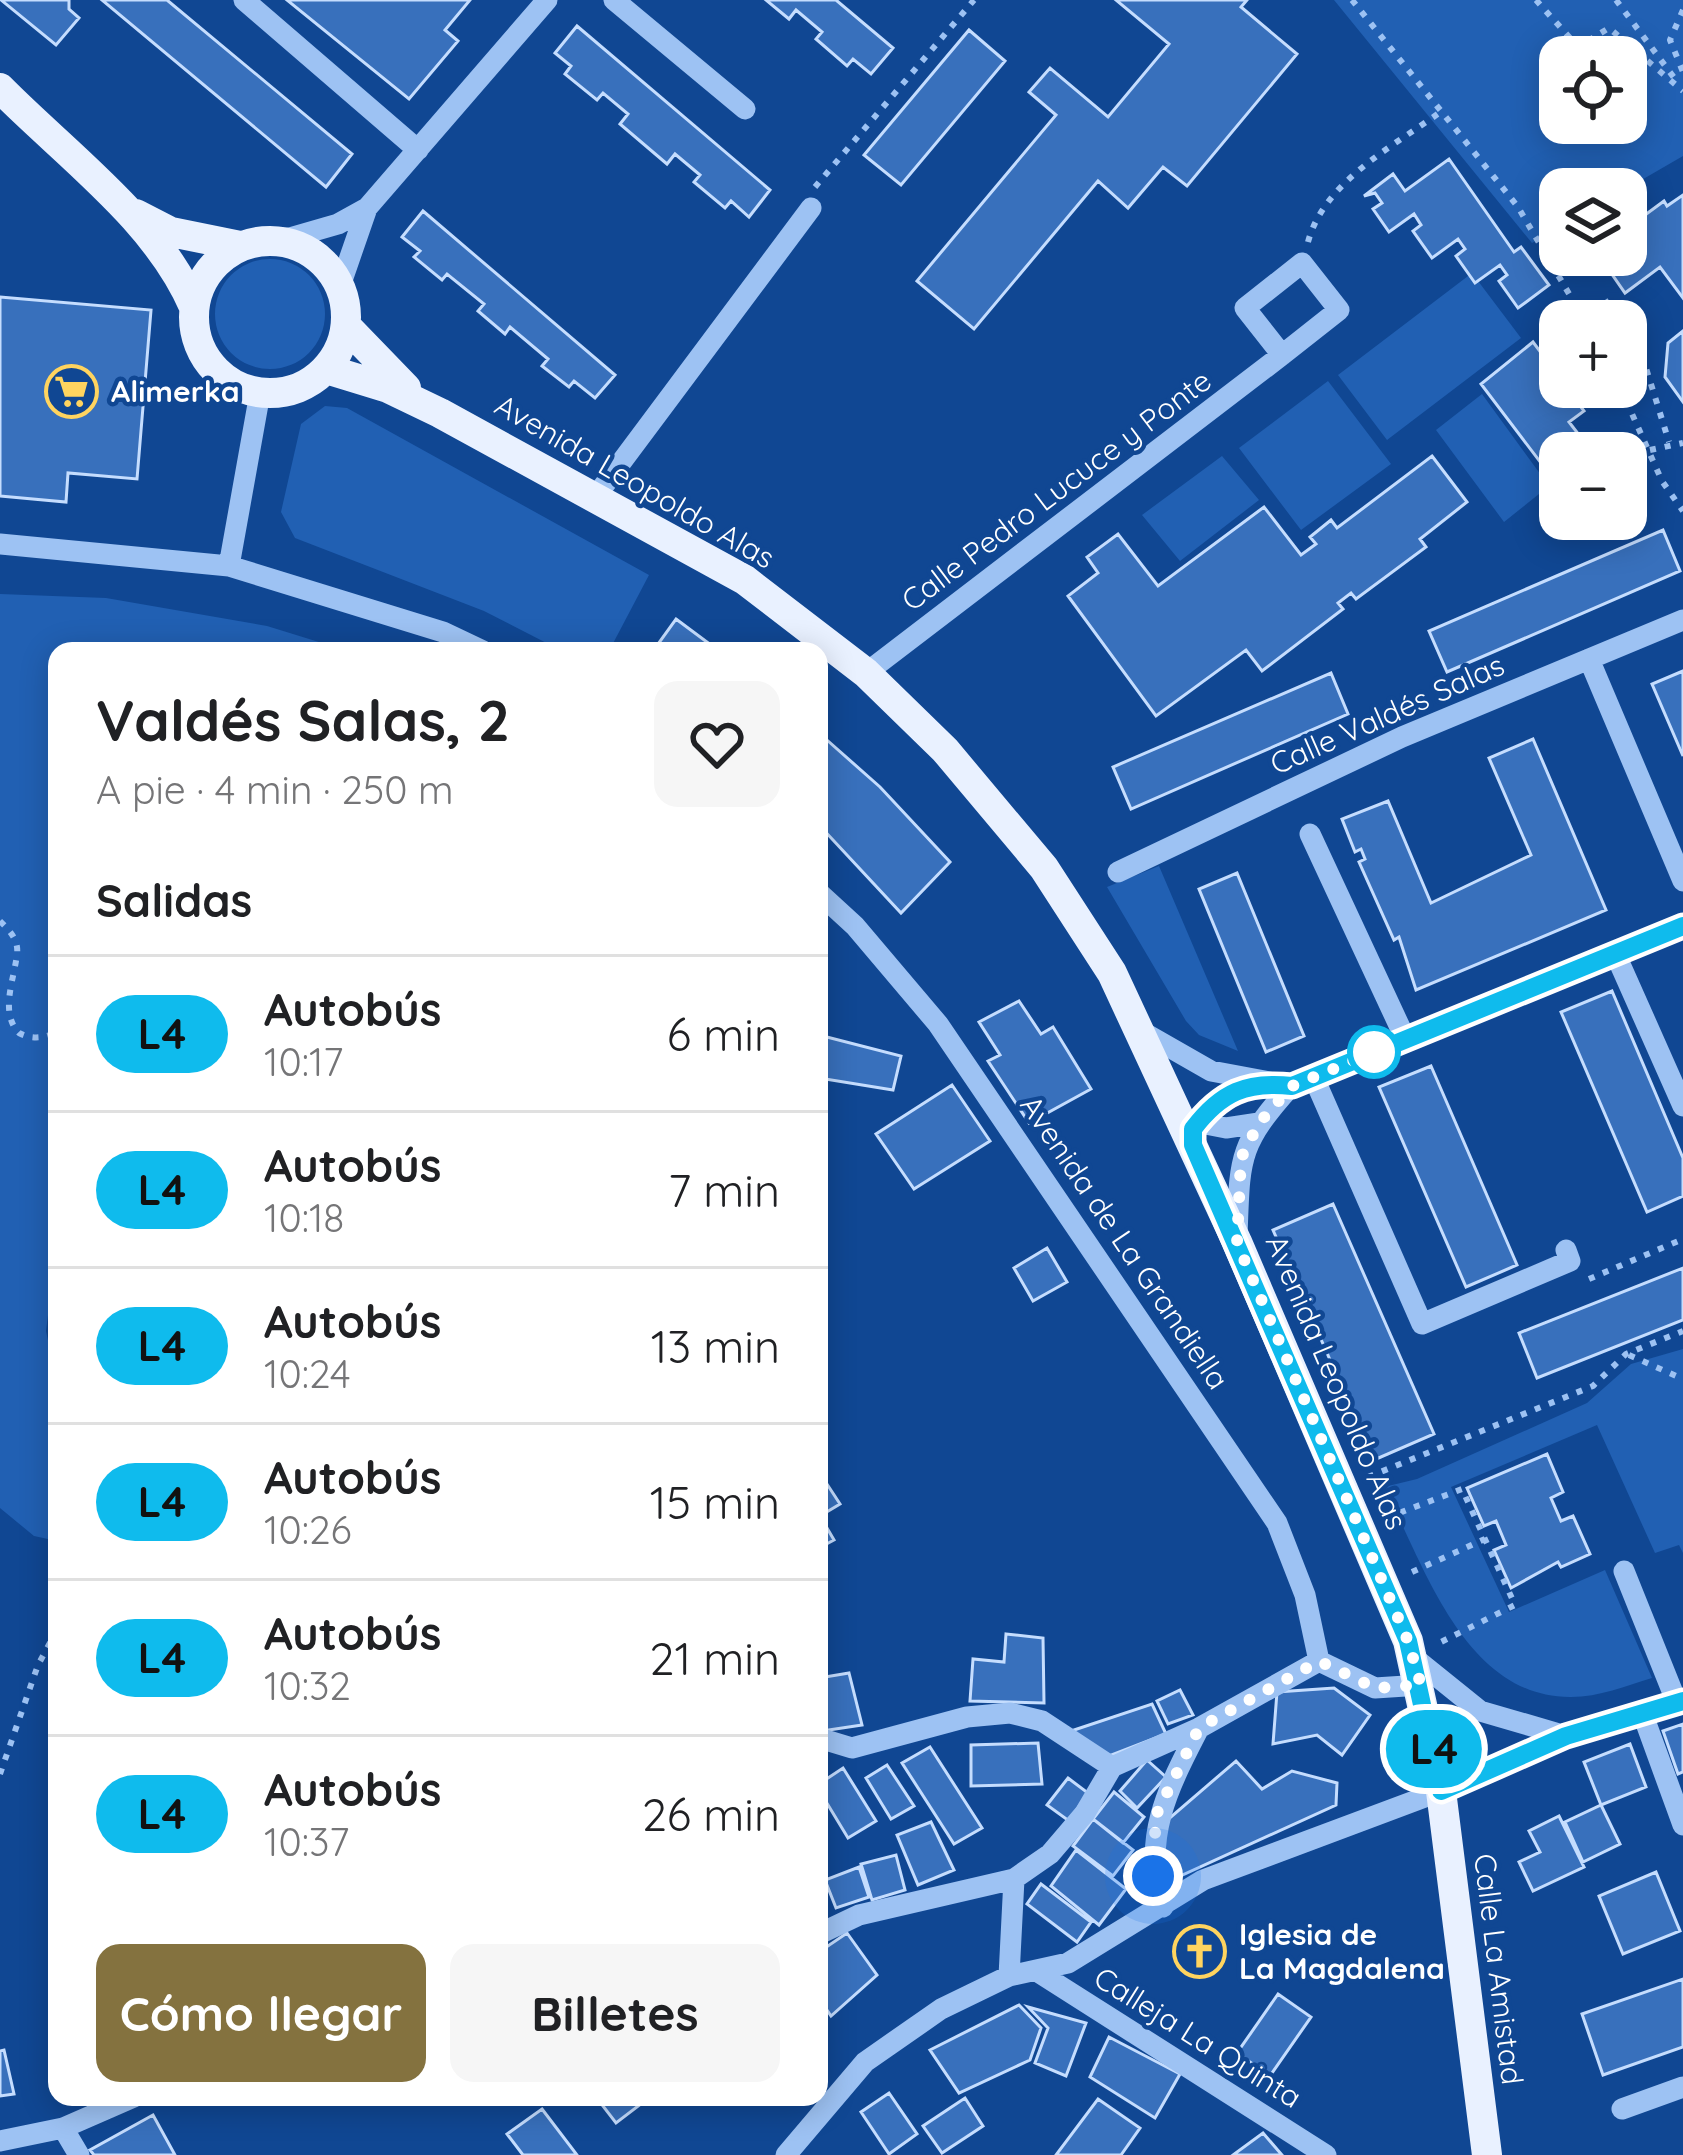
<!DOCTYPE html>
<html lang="es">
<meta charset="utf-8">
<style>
:root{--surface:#fff;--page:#f6f6f6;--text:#202124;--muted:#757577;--line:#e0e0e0;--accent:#84723f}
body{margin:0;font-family:Quicksand,sans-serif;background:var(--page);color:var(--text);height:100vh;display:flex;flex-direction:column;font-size:45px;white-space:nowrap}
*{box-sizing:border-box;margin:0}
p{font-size:39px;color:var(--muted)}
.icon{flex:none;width:66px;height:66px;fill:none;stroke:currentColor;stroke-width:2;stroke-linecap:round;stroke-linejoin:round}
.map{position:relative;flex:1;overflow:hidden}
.panel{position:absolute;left:48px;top:642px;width:780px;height:1464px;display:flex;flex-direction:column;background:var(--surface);border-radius:24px;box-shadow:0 6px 30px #0003}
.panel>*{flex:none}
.badge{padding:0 24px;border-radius:39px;font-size:42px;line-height:78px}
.fabs{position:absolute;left:1539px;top:36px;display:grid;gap:24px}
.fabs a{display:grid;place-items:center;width:108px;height:108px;border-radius:24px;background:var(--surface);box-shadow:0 6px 30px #0003;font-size:60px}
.you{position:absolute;width:60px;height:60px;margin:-30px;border:9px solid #fff;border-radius:50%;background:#1a73e8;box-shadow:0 0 0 18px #1a73e833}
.map>.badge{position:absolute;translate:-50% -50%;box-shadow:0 0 0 6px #fff}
h2{padding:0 48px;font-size:45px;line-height:108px}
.round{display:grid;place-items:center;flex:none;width:126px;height:126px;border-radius:24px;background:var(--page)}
.overview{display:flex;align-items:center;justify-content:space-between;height:204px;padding:0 48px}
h1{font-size:57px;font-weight:700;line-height:90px}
.action{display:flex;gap:24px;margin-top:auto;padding:24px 48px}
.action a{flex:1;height:138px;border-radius:24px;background:var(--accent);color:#fff;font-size:48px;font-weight:700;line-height:138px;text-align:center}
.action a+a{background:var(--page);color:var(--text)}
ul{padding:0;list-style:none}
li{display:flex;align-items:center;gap:36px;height:156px;padding:0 48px;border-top:3px solid var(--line)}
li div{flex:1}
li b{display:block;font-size:45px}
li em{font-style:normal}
li .badge{min-width:132px;font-weight:700;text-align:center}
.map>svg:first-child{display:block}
.green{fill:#2160b3;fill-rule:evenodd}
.building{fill:#3870bc;stroke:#c5ddfe;stroke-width:3}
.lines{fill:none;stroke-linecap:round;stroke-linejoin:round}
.path{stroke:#9dc2f3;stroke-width:6;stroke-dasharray:6 9;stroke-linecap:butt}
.minor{stroke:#9dc2f3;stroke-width:21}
.major{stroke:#e9f1ff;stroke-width:30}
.line-casing{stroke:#fff;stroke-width:27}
.line{stroke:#0fbbed;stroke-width:18}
.walk{stroke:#fff;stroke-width:12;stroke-dasharray:0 21.6}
.stop-dot{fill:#fff;stroke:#0fbbed;stroke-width:6}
.labels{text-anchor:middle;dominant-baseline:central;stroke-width:9;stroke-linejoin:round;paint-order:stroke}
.poi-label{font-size:30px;font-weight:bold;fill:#fff;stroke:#104793;text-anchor:start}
.street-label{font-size:30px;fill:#fff;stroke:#104793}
</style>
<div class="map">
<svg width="1683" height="2155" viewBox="0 0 1683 2155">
<rect width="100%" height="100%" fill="#104793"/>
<path class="green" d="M1334 0H1683V156L1626 189H1560V227L1532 243ZM1560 57H1626V123H1560Z
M215 314a55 55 0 1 1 110 0a55 55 0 1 1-110 0Z
M1472 273 1521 338 1387 440 1338 375Z
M1328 381 1391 464 1301 530 1239 448Z
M1482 394 1549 486 1504 522 1436 430Z
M325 406 347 408 649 575 609 651H562L484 611 295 538 281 512 301 424Z
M1222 456 1259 500 1180 561 1142 515Z
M0 594 106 598 267 626 348 651H57V1244L46 1331 57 1383V1541L34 1536 0 1508Z
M1159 866 1238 1051 1199 1035 1186 1021 1107 887Z
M1683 1349V1553L1679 1545 1655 1553 1597 1425 1451 1487 1509 1612 1605 1570 1652 1678C1626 1686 1599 1697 1571 1697 1465 1698 1424 1565 1384 1487L1417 1479 1587 1403 1631 1364Z"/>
<path class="building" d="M1 0H69V9L79 18 56 45Z
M102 0H167L352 154 326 187Z
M287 0H470L445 30 458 41 409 99Z
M766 0H836L893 48 871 74 853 59 847 66 816 39 822 32 796 10 789 19Z
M1116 0H1247L1241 7 1297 54 1187 186 1163 167 1128 208 1098 181 974 329 917 281 1056 115 1029 92 1050 68 1108 117 1169 44Z
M577 26 770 190 749 217 731 201 725 208 694 182 700 175 675 154 667 164 620 124 628 114 603 93 597 100 565 74 571 66 555 53Z
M969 30 1005 61 901 185 864 155Z
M1449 159 1514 252 1521 247 1549 285 1518 308 1499 281 1507 275 1500 265 1475 283 1456 256 1465 249 1458 239 1432 258 1413 231 1421 225 1414 214 1389 232 1373 209 1382 203 1375 193 1364 196 1393 174 1405 191Z
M1683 195V298L1660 267 1625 293 1600 257 1626 255V229L1664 201 1667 206Z
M423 211 615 375 595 398 574 381 569 387 542 366 548 359 510 327 505 334 478 311 484 304 447 274 442 280 414 257 420 251 402 237Z
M0 297 151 310 137 479 68 473 66 502 0 496Z
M1683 331V402L1665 377 1668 343Z
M1533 342 1560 378V387H1566L1584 411 1569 422 1593 453H1560V488L1481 384Z
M1432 456 1467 502 1420 539 1426 547 1356 599 1351 593 1338 603 1343 609 1262 671 1246 650 1156 716 1068 596 1098 573 1087 557 1118 534 1158 586 1264 507 1301 555 1316 544 1310 537 1331 520 1337 528Z
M1663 530 1680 571 1447 672 1429 631Z
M676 619 719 651H653Z
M1683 671V756L1652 684Z
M1331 673 1348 714 1131 809 1113 767Z
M819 733 880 787 950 862 901 913 819 825Z
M1533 739 1606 910 1416 990 1399 937 1394 940 1359 862 1365 859 1361 849 1355 852 1342 819 1388 801 1431 903 1531 855 1489 758Z
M1237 873 1304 1036 1266 1052 1199 889Z
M1612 991 1683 1158V1196L1647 1212 1561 1012Z
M1019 1001 1041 1034 1053 1027 1091 1089 1029 1123 988 1061 1000 1055 979 1022Z
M819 1035 901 1056 893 1090 819 1078Z
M1431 1066 1517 1265 1466 1287 1379 1087Z
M952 1085 990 1141 914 1189 876 1134Z
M1333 1204 1434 1434 1374 1460 1273 1230Z
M1047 1248 1067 1282 1033 1301 1014 1268Z
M1683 1268V1320L1537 1378 1519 1333Z
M1547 1454 1563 1492 1551 1498 1561 1521 1573 1516 1590 1554 1561 1567 1558 1562 1511 1588 1494 1550 1506 1545 1496 1521 1484 1526 1467 1488Z
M823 1478 840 1504 820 1516 834 1540 819 1548V1480Z
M1006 1634 1043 1638 1044 1703 970 1701 973 1659 1004 1662Z
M849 1673 862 1725 822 1731 819 1678Z
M1334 1688 1370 1715 1342 1755 1317 1735 1273 1744 1277 1692Z
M1180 1690 1193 1715 1168 1724 1157 1701Z
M1152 1704 1166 1734 1109 1756 1071 1731Z
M1683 1724V1772L1678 1774 1663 1731Z
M1038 1743 1042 1784 971 1786V1745Z
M1630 1744 1646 1787 1601 1805 1584 1762Z
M930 1747 982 1828 954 1844 902 1763Z
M1147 1760 1166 1777 1137 1808 1120 1791Z
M1236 1761 1262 1789 1292 1771 1337 1783 1336 1805 1167 1882 1158 1828Z
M887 1765 914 1806 891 1819 866 1778Z
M843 1768 876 1821 848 1838 819 1790V1784Z
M1068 1778 1088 1793 1069 1821 1047 1805Z
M1114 1792 1144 1817 1123 1843 1093 1819Z
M1601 1805 1620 1844 1583 1862 1565 1822Z
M1559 1816 1584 1867 1533 1891 1519 1862 1540 1852 1529 1831Z
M1093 1819 1133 1850 1113 1876 1073 1846Z
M931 1822 954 1870 918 1885 897 1835Z
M1076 1850 1126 1889 1099 1925 1051 1886Z
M896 1855 905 1890 872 1900 861 1864Z
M859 1867 869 1897 836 1908 825 1880Z
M1656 1872 1680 1931 1623 1954 1599 1896Z
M1041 1884 1091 1922 1077 1942 1027 1904Z
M847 1933 877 1975 831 2016 819 1998V1952Z
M1683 1979V2047L1603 2075 1582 2014Z
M1278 1994 1311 2017 1270 2076 1237 2053Z
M1019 2005 1041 2028 1030 2060 959 2093 930 2050Z
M1028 2007 1086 2023 1066 2076 1035 2063 1048 2028Z
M1109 2037 1180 2074 1155 2118 1090 2077Z
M4 2050 14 2094 0 2096V2051Z
M889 2093 917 2134 889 2154 861 2112Z
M596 2097H650L616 2123Z
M965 2098 983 2126 942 2153 923 2126Z
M1098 2099 1140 2128 1121 2155H1056Z
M542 2109 577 2155H523L507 2134Z
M153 2115 175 2155H94L90 2150Z
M1263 2133 1282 2155H1233Z"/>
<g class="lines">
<path class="path" d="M1352 0 1518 207 1585 321
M1536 0 1578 47 1609 28 1683 91
M1616 0 1675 79
M1683 10 1670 40 1683 72
M815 187 974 0
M1308 242C1324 182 1392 147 1439 113
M1605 300 1619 321
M1626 330 1641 352 1669 442
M1620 387 1662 481 1683 511
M1650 450 1683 443
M0 921C10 931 19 940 17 955 13 983 0 1013 19 1033 32 1040 45 1038 57 1032
M1589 1279 1683 1239
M1629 1355 1683 1379
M1368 1477 1593 1386 1626 1354 1683 1331
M1386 1518 1462 1489 1515 1605 1435 1645
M1412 1572 1485 1539
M0 1774 38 1665 57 1630"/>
<path class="minor" d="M244 0 418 150
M614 0 745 109
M279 241 338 224 367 208
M340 286 367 208 547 0
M596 496 811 208
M0 544 229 566 443 632 483 651
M229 566 260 393
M1589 659 1683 881
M866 673 1282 355 1339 310 1302 263 1245 308 1282 355
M1310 834 1405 1038
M1118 872 1402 737 1683 620
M819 893 855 926 938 1024 1277 1523 1305 1595 1319 1661
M1615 953 1683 1106
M1141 1031 1211 1071 1291 1086 1683 925
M1314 1078 1422 1324 1570 1261 1566 1250
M1190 1121 1226 1128 1259 1123
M1193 1145C1193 1112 1227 1098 1253 1082
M1237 1236C1240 1159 1237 1146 1291 1086
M1624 1571 1677 1703
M1413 1657 1480 1711 1566 1736
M1319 1661 1375 1688 1421 1685
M1643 1715 1683 1825
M819 1738 852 1748 967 1717 1010 1713 1042 1721 1112 1767
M1163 1907C1141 1839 1168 1788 1199 1728
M819 1934 859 1915 1014 1879 1050 1854 1085 1813 1112 1767 1199 1728 1319 1661
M1038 1972 1326 2155
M1009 1976 1014 1879
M1622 2109 1683 2087
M63 2128 79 2155
M0 2141 63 2128 134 2097
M786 2155 865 2062 941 2009 1009 1976 1068 1963 1203 1880 1441 1791 1566 1736 1683 1701"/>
<path class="major" d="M0 88C66 155 157 220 194 307
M136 214 171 232 240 246
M194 317a76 76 0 1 1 152 0a76 76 0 1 1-152 0Z
M346 326 406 388
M326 369 388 388 440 413 745 580 866 673 945 750 1044 868 1112 973 1237 1242 1408 1641 1441 1791 1487 2155"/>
</g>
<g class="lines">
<defs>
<path id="line" d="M1683 926 1292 1086C1247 1081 1221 1092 1193 1129V1145L1408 1641 1441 1791 1566 1736 1683 1701"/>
</defs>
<use href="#line" class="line-casing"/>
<use href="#line" class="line"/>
<path class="walk" d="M1153 1876 1156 1815 1199 1728 1319 1661 1375 1688 1421 1685 1408 1641 1237 1243 1241 1158 1259 1123 1292 1086 1374 1052"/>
</g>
<defs>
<symbol id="supermarket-ring" viewBox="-11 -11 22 22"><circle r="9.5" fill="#104793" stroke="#ffd45f" stroke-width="1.5"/><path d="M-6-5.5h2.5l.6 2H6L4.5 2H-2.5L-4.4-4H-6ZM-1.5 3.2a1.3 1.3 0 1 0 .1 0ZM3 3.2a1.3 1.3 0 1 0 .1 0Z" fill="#ffd45f"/></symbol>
<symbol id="church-ring" viewBox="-11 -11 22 22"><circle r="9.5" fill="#104793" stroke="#ffd45f" stroke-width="1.5"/><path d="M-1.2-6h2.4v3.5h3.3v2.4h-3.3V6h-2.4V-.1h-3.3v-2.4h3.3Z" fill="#ffd45f"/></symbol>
</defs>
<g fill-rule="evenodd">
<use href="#supermarket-ring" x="42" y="362" width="59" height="59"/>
<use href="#church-ring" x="1170" y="1922" width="59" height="59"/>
</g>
<circle class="stop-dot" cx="1374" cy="1052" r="24"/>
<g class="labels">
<g class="poi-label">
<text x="111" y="391">Alimerka</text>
<text x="1239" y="1934">Iglesia de<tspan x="1239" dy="34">La Magdalena</tspan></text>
</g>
<g class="street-label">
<text transform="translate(635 481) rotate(30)">Avenida Leopoldo Alas</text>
<text transform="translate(1056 490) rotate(-37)">Calle Pedro Lucuce y Ponte</text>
<text transform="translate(1387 714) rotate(-24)">Calle Valdés Salas</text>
<text transform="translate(1125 1242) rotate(56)">Avenida de La Grandiella</text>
<text transform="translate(1337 1382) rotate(67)">Avenida Leopoldo Alas</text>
<text transform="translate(1499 1969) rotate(83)">Calle La Amistad</text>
<text transform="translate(1198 2037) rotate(32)">Calleja La Quinta</text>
</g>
</g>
</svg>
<div class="fabs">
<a><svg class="icon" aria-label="locate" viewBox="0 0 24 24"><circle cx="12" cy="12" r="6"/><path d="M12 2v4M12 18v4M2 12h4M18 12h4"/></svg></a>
<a><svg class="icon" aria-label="layers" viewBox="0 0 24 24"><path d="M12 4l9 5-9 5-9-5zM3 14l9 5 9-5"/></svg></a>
<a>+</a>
<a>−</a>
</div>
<div class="you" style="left:1153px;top:1876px"></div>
<b class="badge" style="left:1434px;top:1749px;background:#0fbbed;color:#111">L4</b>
<section class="panel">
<div class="overview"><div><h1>Valdés Salas, 2</h1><p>A pie · 4 min · 250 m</p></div><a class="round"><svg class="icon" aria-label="heart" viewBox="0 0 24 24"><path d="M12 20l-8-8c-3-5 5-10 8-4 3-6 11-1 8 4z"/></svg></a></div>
<h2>Salidas</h2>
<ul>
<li><span class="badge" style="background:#0fbbed;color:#111">L4</span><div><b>Autobús</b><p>10:17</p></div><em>6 min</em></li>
<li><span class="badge" style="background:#0fbbed;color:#111">L4</span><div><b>Autobús</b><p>10:18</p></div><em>7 min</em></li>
<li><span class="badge" style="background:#0fbbed;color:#111">L4</span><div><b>Autobús</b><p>10:24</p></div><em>13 min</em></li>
<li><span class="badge" style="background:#0fbbed;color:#111">L4</span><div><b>Autobús</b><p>10:26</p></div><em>15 min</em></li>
<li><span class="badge" style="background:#0fbbed;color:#111">L4</span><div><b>Autobús</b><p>10:32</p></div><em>21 min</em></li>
<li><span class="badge" style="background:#0fbbed;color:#111">L4</span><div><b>Autobús</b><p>10:37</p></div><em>26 min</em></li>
</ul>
<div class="action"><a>Cómo llegar</a><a>Billetes</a></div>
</section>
</div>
